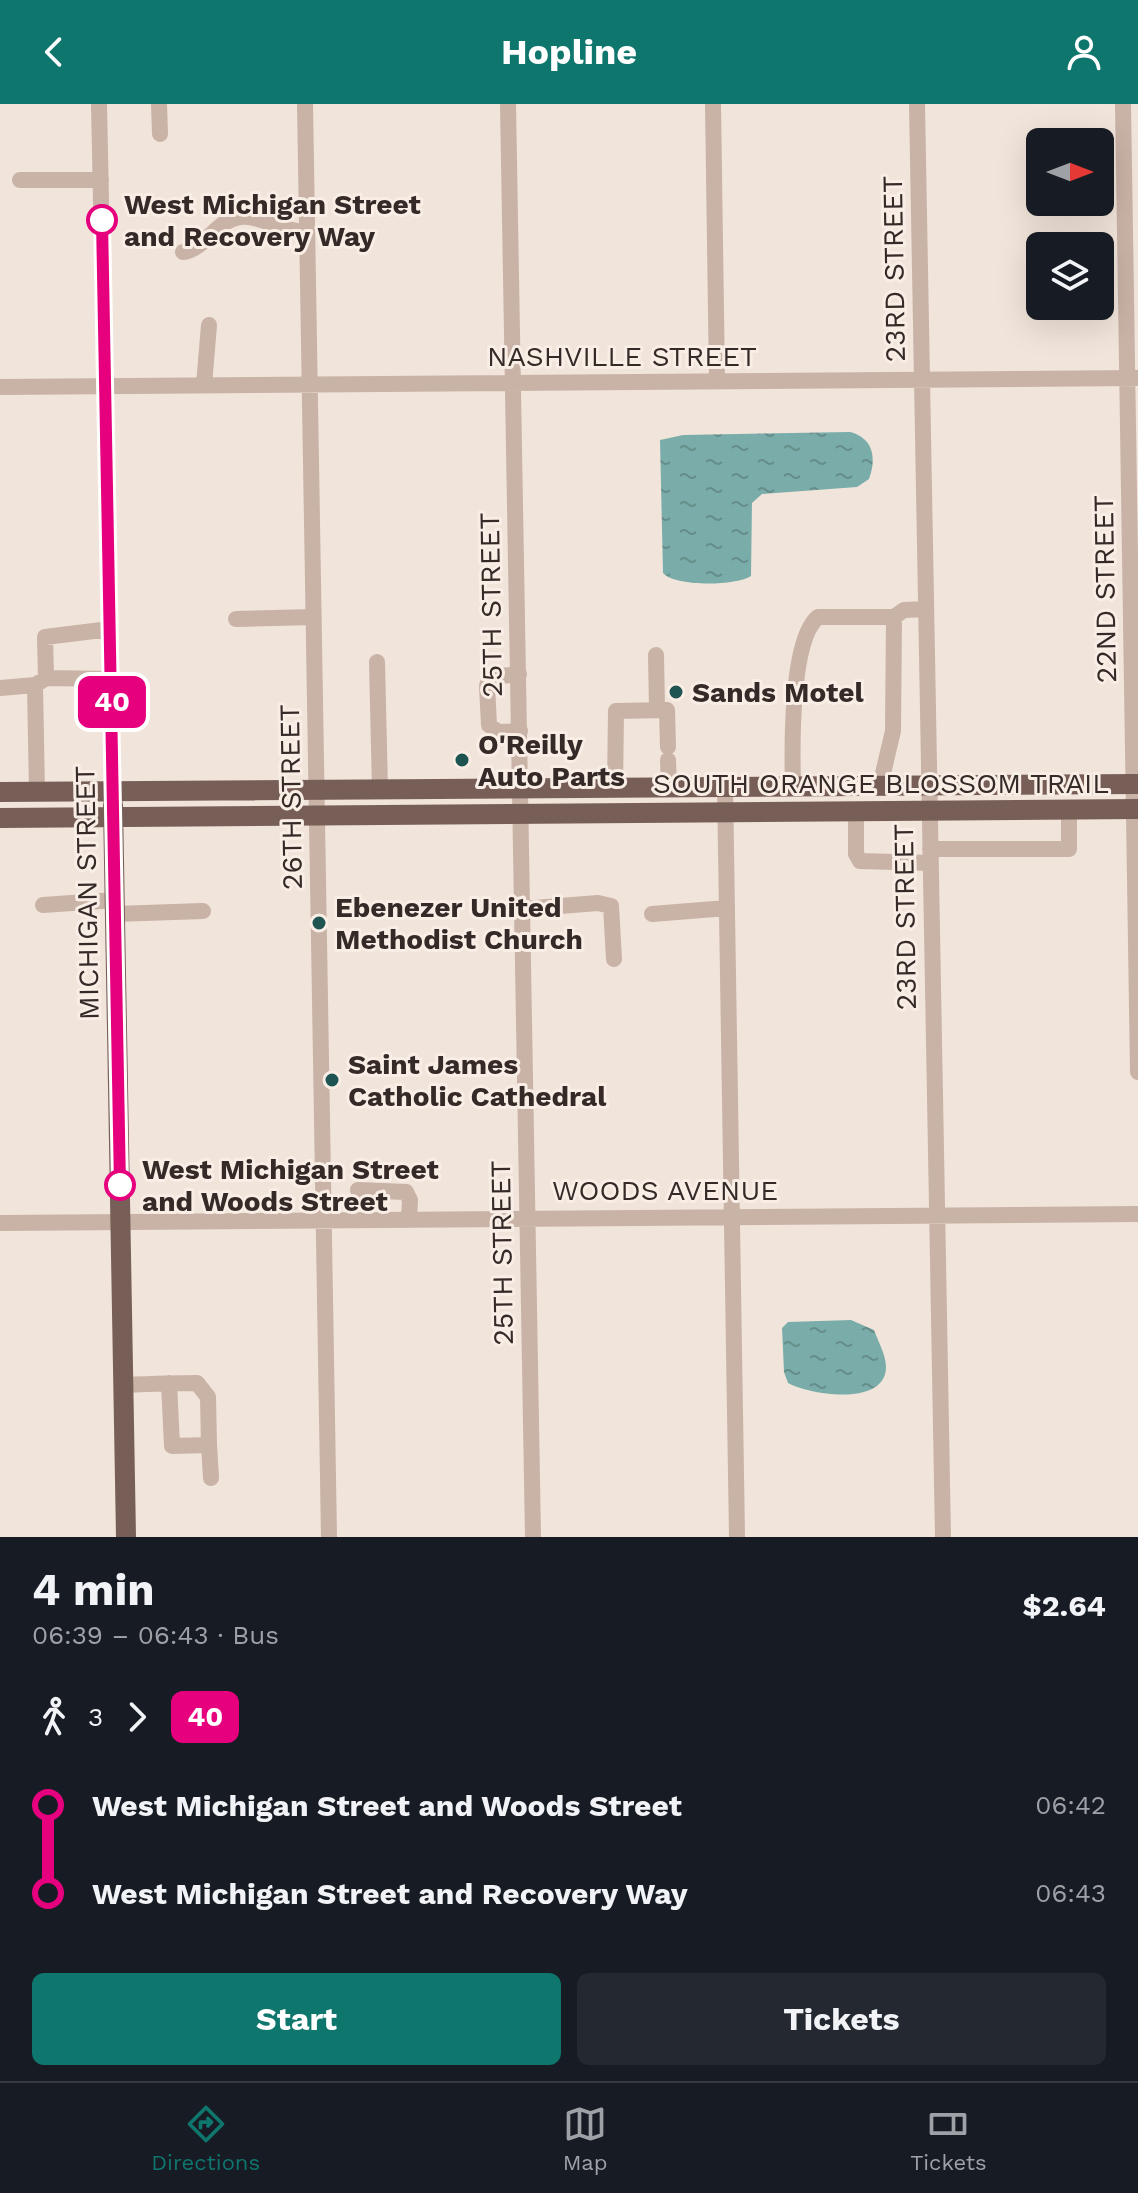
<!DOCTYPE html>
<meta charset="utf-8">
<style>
:root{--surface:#171b24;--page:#242831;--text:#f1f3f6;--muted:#9ea1a6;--line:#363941;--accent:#0f766e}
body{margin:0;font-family:"Work Sans",sans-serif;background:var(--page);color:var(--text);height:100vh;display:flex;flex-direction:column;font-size:30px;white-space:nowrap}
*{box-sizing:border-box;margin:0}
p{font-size:26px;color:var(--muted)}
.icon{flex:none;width:44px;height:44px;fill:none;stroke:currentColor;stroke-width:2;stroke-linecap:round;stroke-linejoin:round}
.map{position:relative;height:1433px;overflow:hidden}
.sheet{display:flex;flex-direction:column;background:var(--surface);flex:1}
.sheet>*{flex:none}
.badge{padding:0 16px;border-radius:12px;font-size:28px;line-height:52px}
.needle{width:52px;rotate:90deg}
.tools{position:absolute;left:1026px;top:24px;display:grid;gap:16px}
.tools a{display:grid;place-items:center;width:88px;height:88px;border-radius:12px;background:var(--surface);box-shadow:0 8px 32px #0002;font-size:40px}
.map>.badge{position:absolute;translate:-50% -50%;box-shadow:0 0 0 4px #fff}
.legs{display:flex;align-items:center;gap:12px;height:88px;padding:0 32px;font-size:26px}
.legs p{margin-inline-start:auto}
.overview{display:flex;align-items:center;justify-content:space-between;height:136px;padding:0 32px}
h1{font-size:44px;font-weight:700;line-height:60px}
.action{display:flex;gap:16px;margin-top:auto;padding:16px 32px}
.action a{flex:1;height:92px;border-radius:12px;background:var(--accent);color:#fff;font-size:32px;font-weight:700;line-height:92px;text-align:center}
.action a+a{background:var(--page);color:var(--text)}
ul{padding:0 32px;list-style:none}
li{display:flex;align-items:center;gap:28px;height:88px;font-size:30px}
li i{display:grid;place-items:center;width:12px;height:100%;margin:0 10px;background:currentColor}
li i::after{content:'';width:20px;height:20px;margin:-10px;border:6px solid;border-radius:50%;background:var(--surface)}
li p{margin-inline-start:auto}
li:first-child i{background:linear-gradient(#0000 50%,currentColor 0)}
li:last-child i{background:linear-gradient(currentColor 50%,#0000 0)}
header{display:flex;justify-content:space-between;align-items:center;height:104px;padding:0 32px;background:var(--accent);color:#fff;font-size:36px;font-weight:700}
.menu{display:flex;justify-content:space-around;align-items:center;height:112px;border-top:2px solid var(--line);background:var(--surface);font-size:22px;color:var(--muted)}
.menu a{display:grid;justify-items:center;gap:4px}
.menu .active{color:var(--accent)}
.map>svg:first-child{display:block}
.water{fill:url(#water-ripples)}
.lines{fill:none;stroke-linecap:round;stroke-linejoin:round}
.minor{stroke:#c9b2a6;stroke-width:16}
.major{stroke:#775f58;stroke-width:20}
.line-1-casing{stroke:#fff;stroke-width:18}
.line-1{stroke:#e6007e;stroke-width:12}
.stop-1-dot{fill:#fff;stroke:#e6007e;stroke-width:4}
.poi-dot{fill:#1e5553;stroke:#f9eee6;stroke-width:3}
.labels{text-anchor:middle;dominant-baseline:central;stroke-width:6;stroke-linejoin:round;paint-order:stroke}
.stop-label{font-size:28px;font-weight:bold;fill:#352a27;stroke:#f9eee6;text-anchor:start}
.street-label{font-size:28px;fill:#352a27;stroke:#f9eee6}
.poi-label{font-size:28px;font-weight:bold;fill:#352a27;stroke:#f9eee6;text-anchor:start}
</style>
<header><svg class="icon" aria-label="back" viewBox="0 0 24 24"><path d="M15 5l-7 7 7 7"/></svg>Hopline<svg class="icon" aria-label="person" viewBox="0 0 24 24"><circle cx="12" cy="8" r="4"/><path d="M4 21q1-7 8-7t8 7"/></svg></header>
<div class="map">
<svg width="1138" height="1433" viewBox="0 0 1138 1433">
<defs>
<pattern id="water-ripples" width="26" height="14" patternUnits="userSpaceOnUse" patternTransform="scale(2)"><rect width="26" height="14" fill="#7aadaa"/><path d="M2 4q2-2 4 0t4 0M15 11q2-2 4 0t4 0" fill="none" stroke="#658d8a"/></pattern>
</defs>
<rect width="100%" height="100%" fill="#f1e4da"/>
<path class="water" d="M850 328C873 334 877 353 869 375L857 383 762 390 752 399 751 472C736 482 675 483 663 469L660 336 683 331Z
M851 1216 874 1226C878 1237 886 1251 886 1263 886 1303 810 1291 788 1279L784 1268 782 1224 788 1218Z"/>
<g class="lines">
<path class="minor" d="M99 0 113 687
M159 0 160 30
M305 0 329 1433
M508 0 533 1433
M713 0 717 277
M917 0 943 1433
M1123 0 1138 968
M20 76H101
M183 148C206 145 216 116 240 113 261 111 281 128 307 128
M204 281 209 221
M0 283 1138 274
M236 515 313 513
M110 525 45 533 46 574 111 575
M656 551 657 606
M377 558 380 686
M519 570 490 573 487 582 489 621 498 628 520 627
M35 581 37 688
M0 584 35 581 45 575
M668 656 669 683
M880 682 893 627 894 513
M725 683 737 1433
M793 683C792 645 790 536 818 513H894L904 506 926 505
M615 684 616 607 667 606 668 643
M856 707V750L860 757 930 759
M930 745H1069V706
M43 801 115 796
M522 805 598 799 611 802 614 855
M115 810 203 807
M652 810 727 804
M358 1086 406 1088 410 1096 409 1115
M0 1119 1138 1110
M123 1281C148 1280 173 1279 197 1279L208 1293 209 1341 172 1342 169 1279
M209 1341 211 1374"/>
<path class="major" d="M0 688 1138 680
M113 701 126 1433
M0 714 1138 705"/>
</g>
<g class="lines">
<defs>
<path id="line-1" d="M102 116 120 1081"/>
</defs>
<use href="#line-1" class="line-1-casing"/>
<use href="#line-1" class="line-1"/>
</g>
<g class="stop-1-dot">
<circle cx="102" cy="116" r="14"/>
<circle cx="120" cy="1081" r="14"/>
</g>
<g class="poi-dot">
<circle cx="676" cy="588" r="8"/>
<circle cx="462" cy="656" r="8"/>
<circle cx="319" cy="819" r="8"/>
<circle cx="332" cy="976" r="8"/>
</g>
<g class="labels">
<g class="stop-label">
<text x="124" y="100">West Michigan Street<tspan x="124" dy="32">and Recovery Way</tspan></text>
<text x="142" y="1065">West Michigan Street<tspan x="142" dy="32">and Woods Street</tspan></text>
</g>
<g class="street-label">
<text transform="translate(894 165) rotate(-91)">23RD STREET</text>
<text x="622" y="252">NASHVILLE STREET</text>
<text transform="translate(1105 485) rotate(-91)">22ND STREET</text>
<text transform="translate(491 501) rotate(-91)">25TH STREET</text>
<text x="881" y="679">SOUTH ORANGE BLOSSOM TRAIL</text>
<text transform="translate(291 693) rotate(-91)">26TH STREET</text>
<text transform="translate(87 789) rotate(-91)">MICHIGAN STREET</text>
<text transform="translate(905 813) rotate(-91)">23RD STREET</text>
<text x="665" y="1086">WOODS AVENUE</text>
<text transform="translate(502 1149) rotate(-91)">25TH STREET</text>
</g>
<g class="poi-label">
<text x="692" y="588">Sands Motel</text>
<text x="478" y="640">O'Reilly<tspan x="478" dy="32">Auto Parts</tspan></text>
<text x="335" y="803">Ebenezer United<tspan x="335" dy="32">Methodist Church</tspan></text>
<text x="348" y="960">Saint James<tspan x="348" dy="32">Catholic Cathedral</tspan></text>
</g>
</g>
</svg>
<div class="tools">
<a><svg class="needle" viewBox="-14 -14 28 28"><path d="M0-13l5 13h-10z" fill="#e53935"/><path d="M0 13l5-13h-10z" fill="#9ea1a6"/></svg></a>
<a><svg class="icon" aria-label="layers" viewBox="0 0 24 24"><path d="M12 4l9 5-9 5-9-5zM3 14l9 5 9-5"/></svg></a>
</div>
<b class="badge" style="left:112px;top:598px;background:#e6007e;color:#fff">40</b>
</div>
<section class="sheet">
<div class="overview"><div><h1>4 min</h1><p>06:39 – 06:43 · Bus</p></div><b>$2.64</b></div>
<div class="legs"><svg class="icon" aria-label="walk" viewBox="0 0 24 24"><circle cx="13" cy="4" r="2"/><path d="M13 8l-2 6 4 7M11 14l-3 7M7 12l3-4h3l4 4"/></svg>3<svg class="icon" aria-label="forward" viewBox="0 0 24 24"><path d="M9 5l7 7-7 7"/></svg><b class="badge" style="background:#e6007e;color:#fff">40</b></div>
<ul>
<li><i style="color:#e6007e"></i><b>West Michigan Street and Woods Street</b><p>06:42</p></li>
<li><i style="color:#e6007e"></i><b>West Michigan Street and Recovery Way</b><p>06:43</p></li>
</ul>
<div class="action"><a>Start</a><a>Tickets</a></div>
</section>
<nav class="menu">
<a class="active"><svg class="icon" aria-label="directions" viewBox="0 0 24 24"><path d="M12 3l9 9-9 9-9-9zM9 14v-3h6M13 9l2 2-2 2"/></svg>Directions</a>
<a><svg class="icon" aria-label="map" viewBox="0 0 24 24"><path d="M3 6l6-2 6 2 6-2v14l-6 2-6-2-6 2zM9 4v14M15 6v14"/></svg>Map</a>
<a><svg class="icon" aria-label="tickets" viewBox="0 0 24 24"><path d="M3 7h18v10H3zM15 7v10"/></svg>Tickets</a>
</nav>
